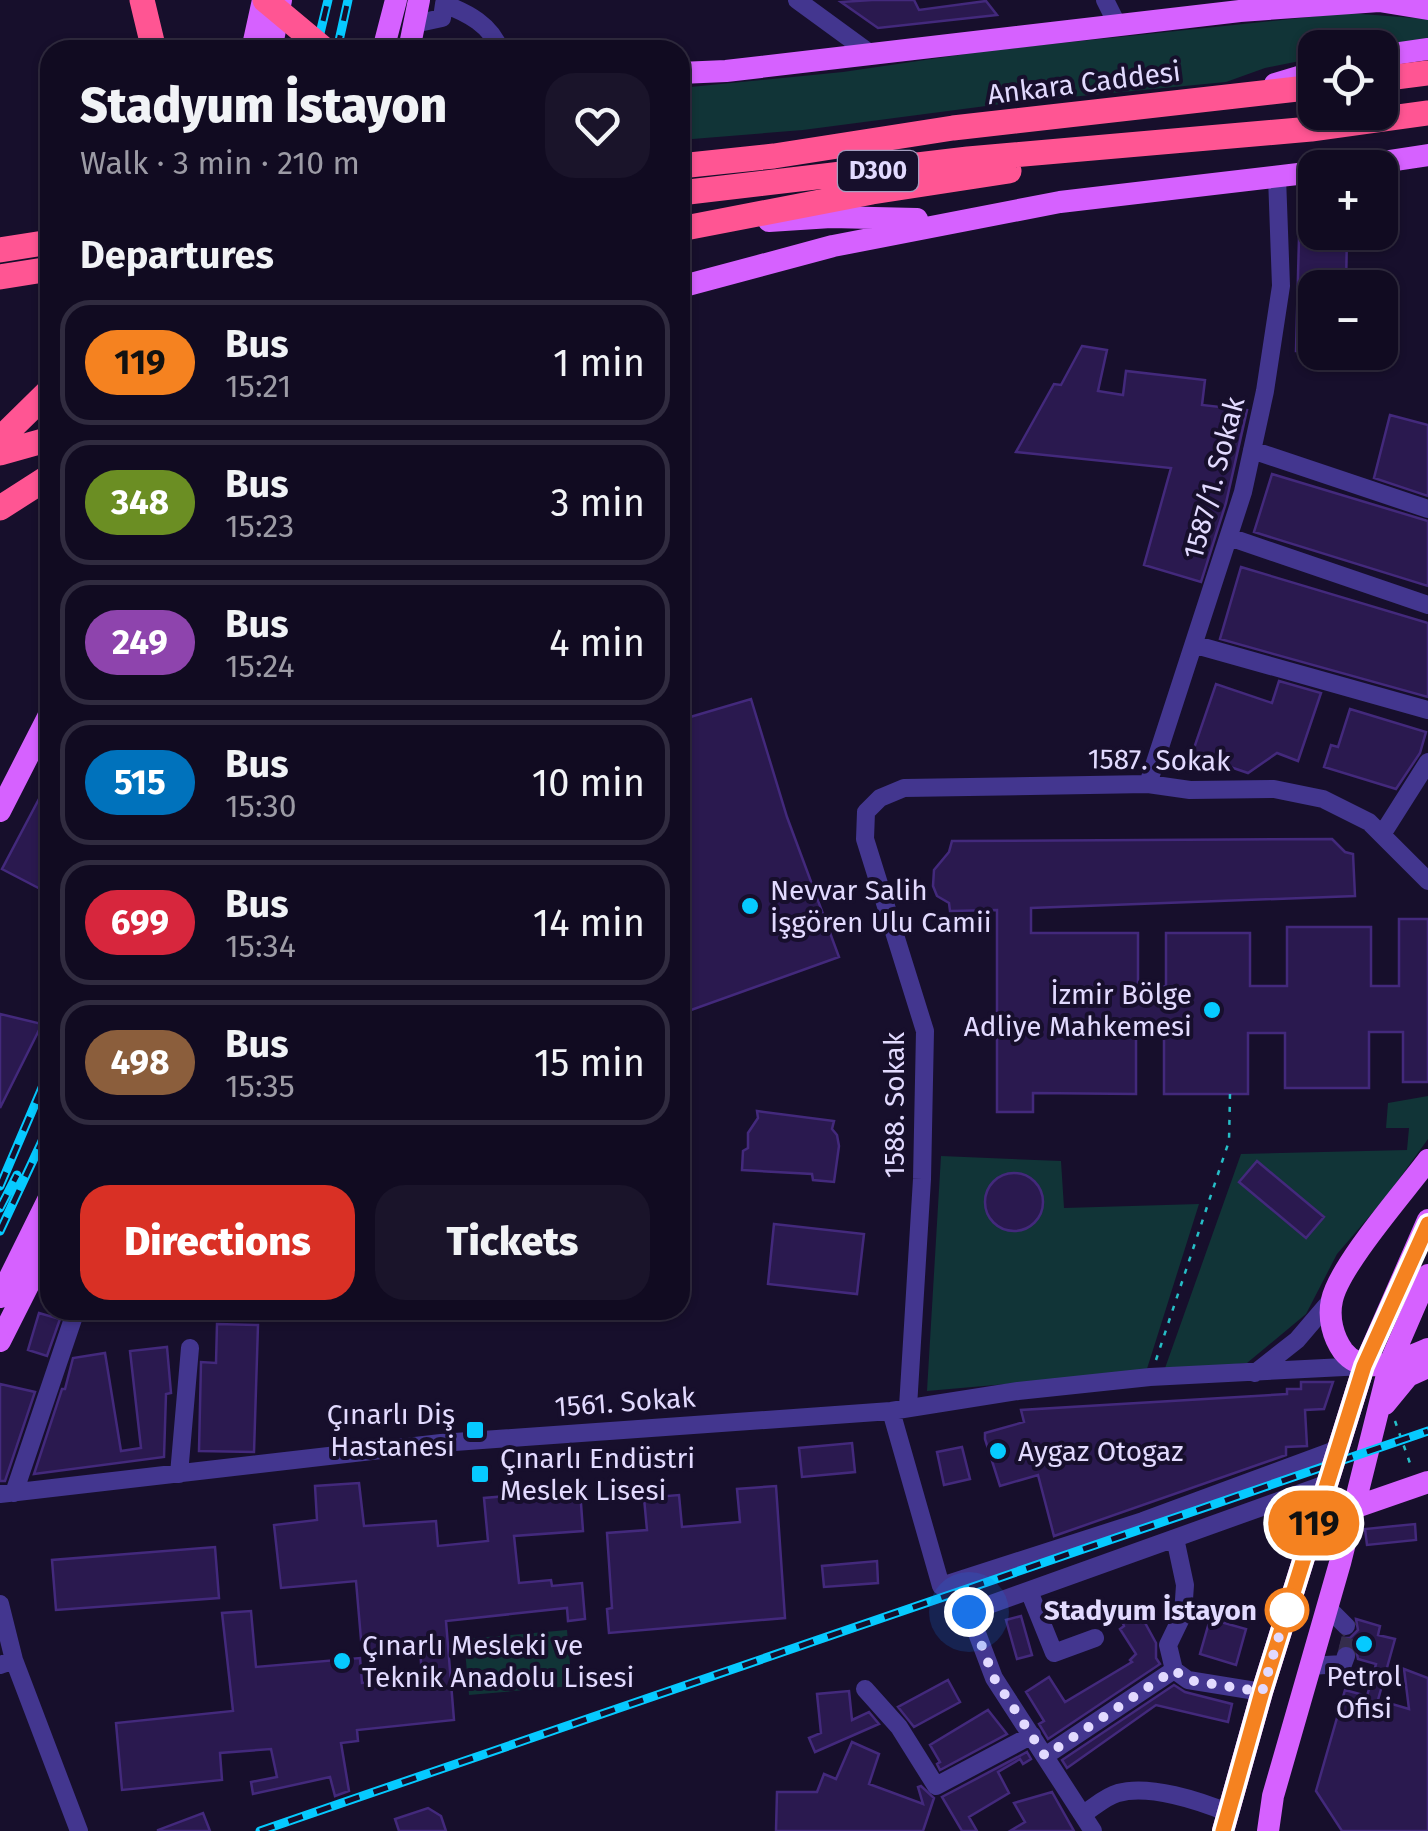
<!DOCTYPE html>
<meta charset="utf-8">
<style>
:root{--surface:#110b21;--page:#1a142a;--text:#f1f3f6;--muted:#9c9ba5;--line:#302b3f;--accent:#d93025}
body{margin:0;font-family:"Fira Sans",sans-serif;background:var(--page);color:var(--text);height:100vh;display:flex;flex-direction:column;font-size:38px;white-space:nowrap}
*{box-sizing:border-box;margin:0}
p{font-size:32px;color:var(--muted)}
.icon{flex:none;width:55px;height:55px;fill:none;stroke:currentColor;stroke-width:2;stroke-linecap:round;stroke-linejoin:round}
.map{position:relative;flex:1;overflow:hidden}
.details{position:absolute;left:40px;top:40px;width:650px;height:1280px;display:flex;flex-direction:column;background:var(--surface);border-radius:30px;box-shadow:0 2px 8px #0004,0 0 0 2px var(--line)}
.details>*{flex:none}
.badge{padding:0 20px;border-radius:32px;font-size:35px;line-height:65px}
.controls{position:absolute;left:1298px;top:30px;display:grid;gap:20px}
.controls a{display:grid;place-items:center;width:100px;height:100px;border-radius:20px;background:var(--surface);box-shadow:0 2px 8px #0004,0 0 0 2px var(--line);font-size:50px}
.you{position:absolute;width:50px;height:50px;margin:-25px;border:8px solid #fff;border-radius:50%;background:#1a73e8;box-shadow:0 0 0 15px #1a73e833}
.map>.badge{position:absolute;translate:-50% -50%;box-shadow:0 0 0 5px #fff}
h2{padding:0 40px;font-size:38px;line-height:90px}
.round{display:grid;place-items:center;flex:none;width:105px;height:105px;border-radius:30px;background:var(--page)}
.headline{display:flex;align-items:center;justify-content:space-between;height:170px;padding:0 40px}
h1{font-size:48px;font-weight:800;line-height:75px}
.button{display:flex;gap:20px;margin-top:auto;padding:20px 40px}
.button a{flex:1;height:115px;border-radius:30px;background:var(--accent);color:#fff;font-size:40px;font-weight:800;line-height:115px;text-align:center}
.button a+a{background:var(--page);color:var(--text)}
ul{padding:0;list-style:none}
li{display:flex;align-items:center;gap:30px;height:125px;margin:0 20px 15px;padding:0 20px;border:5px solid var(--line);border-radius:30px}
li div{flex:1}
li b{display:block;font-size:38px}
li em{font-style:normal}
li .badge{min-width:110px;font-weight:700;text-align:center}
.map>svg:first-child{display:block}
.green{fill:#113437}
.building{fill:#2a194f;stroke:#43297c;stroke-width:2.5}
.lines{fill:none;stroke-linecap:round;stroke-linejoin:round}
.minor-tunnel{stroke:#352d4c;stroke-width:18;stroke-dasharray:18 9;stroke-linecap:butt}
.path{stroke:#26bec7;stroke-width:2.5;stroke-dasharray:5 8;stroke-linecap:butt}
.minor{stroke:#43368f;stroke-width:18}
.major{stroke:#d661ff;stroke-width:22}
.highway{stroke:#ff5593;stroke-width:25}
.rail-casing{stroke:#06caff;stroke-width:9}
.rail{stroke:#170f2c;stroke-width:5;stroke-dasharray:15;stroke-linecap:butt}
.highway-bridge{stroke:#ff5593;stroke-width:25}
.line-casing{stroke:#fff;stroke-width:22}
.line{stroke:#f58220;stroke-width:15}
.walk{stroke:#e2daff;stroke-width:10;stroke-dasharray:0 18}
.poi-dot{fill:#06caff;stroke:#170f2c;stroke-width:4}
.stop-dot{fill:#fff;stroke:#f58220;stroke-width:5}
.labels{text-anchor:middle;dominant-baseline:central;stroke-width:8;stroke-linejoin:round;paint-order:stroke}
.shield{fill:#170f2c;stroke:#a59dc0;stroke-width:2.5}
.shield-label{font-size:25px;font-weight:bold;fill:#e2daff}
.street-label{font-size:28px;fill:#e2daff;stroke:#170f2c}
.poi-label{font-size:28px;fill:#e2daff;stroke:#170f2c;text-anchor:start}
.stop-label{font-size:28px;font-weight:bold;fill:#e2daff;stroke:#170f2c;text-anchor:end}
</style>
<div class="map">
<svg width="1428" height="1831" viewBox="0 0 1428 1831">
<rect width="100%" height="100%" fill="#170f2c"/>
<path class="green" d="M1348 13 1428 19V38L1372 47 1315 48V58L1265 68 1226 82 1009 103 803 130 680 140V88L843 72 986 51Z
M1428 1096V1139L1386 1197 1337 1254 1306 1314 1247 1363 1164 1371 1241 1154 1407 1150 1409 1128H1386L1388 1103Z
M941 1156 1061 1161 1064 1208 1199 1204 1146 1372 927 1391Z
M567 1630 572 1686 469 1695 464 1639Z"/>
<path class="building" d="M872 0H914L919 10 986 1 997 15 878 28 841 2Z
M1300 200 1315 201V232H1347L1346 288H1315V351H1296Z
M1082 346 1107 350 1098 391 1123 395 1126 371 1205 380 1202 405 1247 410 1226 503 1201 582 1144 565 1171 468 1016 452 1054 384 1061 385Z
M1390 415 1428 425V496L1374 478Z
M1272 474 1428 521V586L1254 532Z
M1241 567 1428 623V697L1220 639Z
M1279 681 1321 693 1298 761 1277 753 1248 773 1192 754 1216 684 1272 703Z
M751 699 787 817 839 957 680 1014V720Z
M1350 709 1426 732 1420 753 1396 789 1324 767 1331 745 1338 747Z
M50 778V894L2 869Z
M1332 839 1345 852 1353 854 1355 896 1031 908V933H1138V987L1166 986V933H1250V986H1287V927H1371V986H1399V919H1428V1082H1403V1032H1369V1088H1285V1033H1248V1094H1164V1033H1136V1094L1033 1093V1112H997V910L950 911 949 903 937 896 933 886 934 870 949 852 952 841Z
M0 1014 42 1024 0 1108Z
M757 1111 834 1121 832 1129 837 1135 839 1146 834 1182 813 1180 812 1174 742 1170 743 1151 748 1148V1133L758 1118Z
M1257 1161 1324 1217 1306 1238 1239 1182Z
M985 1202a29 29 0 1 1 58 0a29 29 0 1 1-58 0Z
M774 1224 864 1234 857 1294 768 1284Z
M39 1313 60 1319 47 1356 28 1350Z
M217 1324 258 1325 254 1452 199 1451 201 1362 216 1363Z
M167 1347 171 1393 166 1394 164 1457 34 1474 62 1389H65L73 1358 105 1353 121 1451 141 1448 130 1351Z
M1301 1382H1333L1324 1409 1305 1410 1307 1446 1286 1447V1455L1054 1536 1038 1475 1000 1486 985 1439V1433L1024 1422 1021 1410 1287 1394V1389H1301Z
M0 1384 35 1392 5 1481H0Z
M852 1443 855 1472 802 1477 799 1448Z
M962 1447 970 1479 944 1485 937 1452Z
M359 1483 364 1526 436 1521 438 1546 488 1541 484 1498 580 1490 583 1531 514 1536 519 1583 551 1580 552 1586 582 1583 585 1619 568 1621 567 1608 446 1621 454 1720 357 1730 358 1741 341 1743 349 1791 335 1796 330 1777 253 1794 251 1782 277 1777 271 1749 220 1753 222 1780 122 1790 116 1723 233 1711 222 1613 251 1611 256 1667 360 1658 362 1683 422 1678 420 1647 362 1651 356 1581 281 1588 274 1525 317 1520 315 1486Z
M776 1486 785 1618 609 1633 607 1609 612 1608 607 1533 647 1530 644 1498 679 1495 682 1527 740 1522 737 1489Z
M1415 1524 1416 1540 1367 1545 1365 1529Z
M215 1547 219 1598 56 1610 52 1560Z
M877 1561 878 1583 824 1587 822 1566Z
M1137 1608 1156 1643V1658L1160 1664 1048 1739 1039 1724 1044 1721 1026 1692 1049 1677 1065 1702 1132 1662 1130 1660 1136 1654 1120 1629 1124 1626 1120 1616Z
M1021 1616 1032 1655 1017 1659 1006 1620Z
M1210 1619 1246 1629 1236 1665 1200 1654Z
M1356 1619 1380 1626 1378 1635 1395 1639 1378 1700 1409 1709 1404 1669 1428 1678V1831H1342L1316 1791 1345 1690 1367 1696 1376 1664 1358 1659 1356 1649 1351 1645H1341L1343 1638H1350L1358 1630Z
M948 1680 960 1702 914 1727 898 1707Z
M1174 1685 1185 1692 1232 1704 1228 1722 1156 1705 1067 1768 1062 1760Z
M849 1691 852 1720 869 1712 879 1724 815 1752 809 1738 821 1733 817 1694Z
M988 1710 1007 1734 940 1770 937 1764 940 1762 930 1745Z
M852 1742 879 1754 869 1784 923 1804 918 1787 921 1786 934 1798 923 1831H776L777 1792H817L824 1774 836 1779Z
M1027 1752 1031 1759 1023 1764 1020 1759 998 1772 1009 1793 969 1817 977 1831H962L942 1797Z
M1052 1792 1074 1831H1010L1025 1822 1014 1803Z
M428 1808 441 1816 446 1831H399L395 1819Z
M203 1813 210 1831H158V1830Z"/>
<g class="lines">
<path class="minor-tunnel" d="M1346 1656 1352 1632 1346 1626"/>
<path class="path" d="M1156 1360 1229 1141 1230 1094
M1395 1421 1411 1466
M1401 1443 1428 1434"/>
<path class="minor" d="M445 0 444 4C468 13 491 25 500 50
M797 0 871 54
M1105 0 1117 24
M414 24 442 18 444 4
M1252 450 1428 509
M1229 537 1428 605
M1196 645 1428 710
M1148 784 1243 492 1265 391 1281 286 1277 177
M1383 833 1428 762
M1255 1373 1297 1340 1332 1299
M908 1407 922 1179 925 1031 865 839 866 812 880 798 904 788 1148 784 1190 790 1274 789 1323 799 1369 822 1428 881
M891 1411 941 1586 1143 1521 1338 1449
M179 1474 190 1348
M14 1493 76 1310
M0 1494 441 1443 891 1411 1018 1391 1150 1377 1364 1366
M1029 1591 1054 1653 1095 1638
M0 1604 14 1660
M1327 1607 1346 1626
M0 1665 14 1660 79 1831
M1309 1666 1343 1664 1346 1656
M1174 1670 1168 1645 1183 1614 1185 1585 1175 1538
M865 1689 899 1727 936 1786 1032 1735
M1045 1756 1174 1670 1188 1680 1262 1692
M1083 1814C1093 1808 1106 1796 1118 1793 1149 1784 1200 1801 1229 1813
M1093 1831 994 1678 969 1612 1326 1484"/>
<path class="major" d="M252 50 263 0
M271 50 281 0
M383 50 396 0
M409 50 419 0
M1380 56 1428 49
M680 73 726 71 1240 11 1379 1 1428 9
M1275 84 1315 72
M1343 168 1428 155
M769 221 831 217 917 219
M680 287 833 246 1060 202 1315 172
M0 811 50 713
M1428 1160C1405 1191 1339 1266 1332 1300 1328 1318 1333 1337 1343 1351 1364 1378 1402 1360 1428 1349
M0 1297 50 1196
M0 1341 50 1242
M1385 1404 1408 1376 1428 1367
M1353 1508 1428 1482
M1223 1831 1262 1692 1364 1366 1428 1220
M1268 1831 1273 1796 1340 1563 1390 1363 1428 1275"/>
<path class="highway" d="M142 0 154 50
M1380 79 1428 73
M680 166 774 156 953 128 1315 87
M680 193 968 159 1311 129 1428 113
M680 229 872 192 1009 171
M0 250 50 242
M0 277 50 269
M0 439 50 390
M0 453 50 439
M0 508 50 476"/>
<defs>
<path id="rail" d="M316 50 328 0
M337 50 348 0
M0 1186 50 1069
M0 1208 17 1175
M0 1231 50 1124
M260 1831 1428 1431"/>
</defs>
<use href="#rail" class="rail-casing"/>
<use href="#rail" class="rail"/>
<path class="highway-bridge" d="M265 0 325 50"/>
</g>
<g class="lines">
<defs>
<path id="line" d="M1223 1831 1262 1692 1364 1366 1428 1224"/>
</defs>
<use href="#line" class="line-casing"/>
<use href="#line" class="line"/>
<path class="walk" d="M969 1612 994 1678 1045 1756 1174 1670 1188 1680 1262 1692 1287 1610"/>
</g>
<g class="poi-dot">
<circle cx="750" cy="906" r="10"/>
<circle cx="1212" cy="1010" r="10"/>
<rect x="465" y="1420" width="20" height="20" rx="5"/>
<circle cx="998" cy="1451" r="10"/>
<rect x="470" y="1464" width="20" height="20" rx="5"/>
<circle cx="1364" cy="1644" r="10"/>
<circle cx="342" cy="1661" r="10"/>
</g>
<circle class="stop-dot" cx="1287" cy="1610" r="20"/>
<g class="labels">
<rect class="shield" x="838" y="151" width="80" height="40" rx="8"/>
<g class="shield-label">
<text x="878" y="171">D300</text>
</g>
<g class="street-label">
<text transform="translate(1084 83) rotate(-7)">Ankara Caddesi</text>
<text transform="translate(1214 478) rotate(-75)">1587/1. Sokak</text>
<text transform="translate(1159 760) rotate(1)">1587. Sokak</text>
<text transform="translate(894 1105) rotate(-90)">1588. Sokak</text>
<text transform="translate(625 1402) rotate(-4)">1561. Sokak</text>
</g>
<g class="poi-label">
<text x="770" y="890">Nevvar Salih<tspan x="770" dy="32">İşgören Ulu Camii</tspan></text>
<text x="1192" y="994" text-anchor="end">İzmir Bölge<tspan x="1192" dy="32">Adliye Mahkemesi</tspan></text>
<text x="455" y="1414" text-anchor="end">Çınarlı Diş<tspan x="455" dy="32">Hastanesi</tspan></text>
<text x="1018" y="1451">Aygaz Otogaz</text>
<text x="500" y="1458">Çınarlı Endüstri<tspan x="500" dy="32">Meslek Lisesi</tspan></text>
<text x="362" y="1645">Çınarlı Mesleki ve<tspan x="362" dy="32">Teknik Anadolu Lisesi</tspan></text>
<text x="1364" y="1676" text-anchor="middle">Petrol<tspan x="1364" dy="32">Ofisi</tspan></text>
</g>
<g class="stop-label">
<text x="1257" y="1610">Stadyum İstayon</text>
</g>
</g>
</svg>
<div class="controls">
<a><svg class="icon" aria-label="locate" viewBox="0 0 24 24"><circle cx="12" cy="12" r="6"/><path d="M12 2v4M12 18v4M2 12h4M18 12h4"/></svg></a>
<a>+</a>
<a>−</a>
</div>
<div class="you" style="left:969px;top:1612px"></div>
<b class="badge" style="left:1314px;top:1523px;background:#f58220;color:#111">119</b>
<section class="details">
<div class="headline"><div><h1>Stadyum İstayon</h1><p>Walk · 3 min · 210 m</p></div><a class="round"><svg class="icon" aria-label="heart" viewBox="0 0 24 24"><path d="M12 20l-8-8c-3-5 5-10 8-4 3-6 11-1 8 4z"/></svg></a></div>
<h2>Departures</h2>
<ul>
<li><span class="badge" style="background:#f58220;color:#111">119</span><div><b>Bus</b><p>15:21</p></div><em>1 min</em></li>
<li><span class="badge" style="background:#6b8e23;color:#fff">348</span><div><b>Bus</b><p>15:23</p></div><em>3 min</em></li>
<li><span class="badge" style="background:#8e44ad;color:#fff">249</span><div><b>Bus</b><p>15:24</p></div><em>4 min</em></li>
<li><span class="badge" style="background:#0072bc;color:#fff">515</span><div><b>Bus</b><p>15:30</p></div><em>10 min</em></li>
<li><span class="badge" style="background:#d7263d;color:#fff">699</span><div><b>Bus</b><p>15:34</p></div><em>14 min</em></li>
<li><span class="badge" style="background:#8b5e3c;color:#fff">498</span><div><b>Bus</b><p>15:35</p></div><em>15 min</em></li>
</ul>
<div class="button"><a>Directions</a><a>Tickets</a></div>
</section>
</div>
